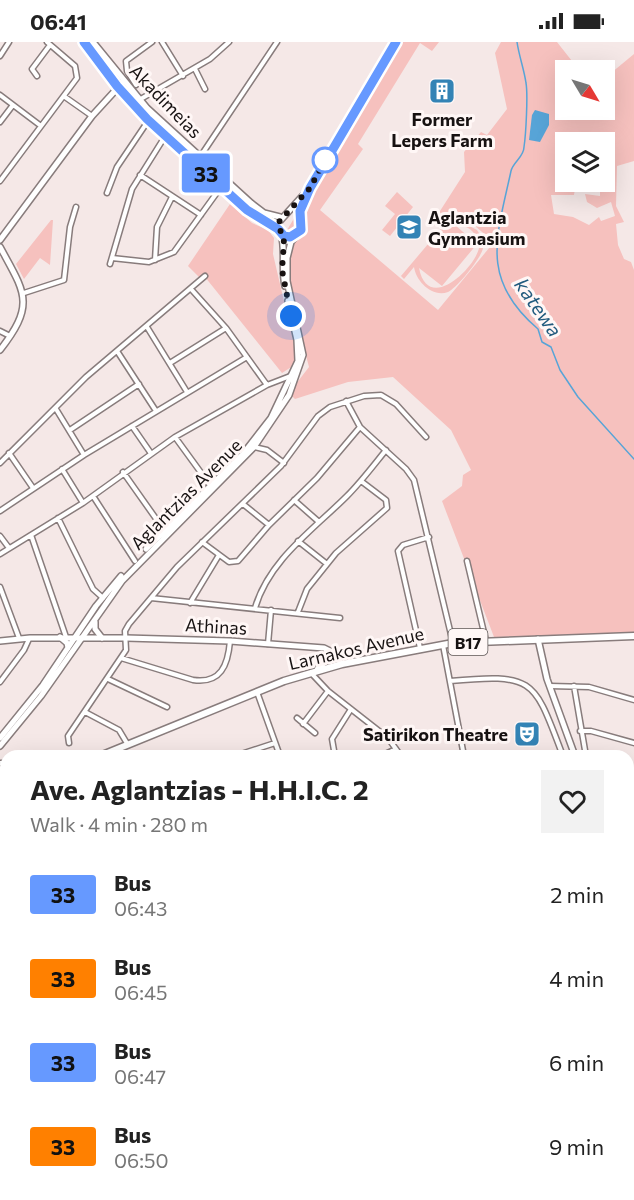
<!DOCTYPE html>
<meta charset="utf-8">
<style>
:root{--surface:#fff;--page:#f2f2f2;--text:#222;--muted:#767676}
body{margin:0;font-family:Commissioner,sans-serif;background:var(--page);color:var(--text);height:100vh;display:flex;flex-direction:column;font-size:22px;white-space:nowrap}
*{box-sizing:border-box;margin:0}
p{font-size:20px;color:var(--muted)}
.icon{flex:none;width:33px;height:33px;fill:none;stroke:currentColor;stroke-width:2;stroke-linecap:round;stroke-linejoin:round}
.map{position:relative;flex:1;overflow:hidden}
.sheet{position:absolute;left:0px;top:708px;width:634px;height:450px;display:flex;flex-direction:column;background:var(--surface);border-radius:18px 18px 0 0;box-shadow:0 6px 24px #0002}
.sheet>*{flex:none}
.badge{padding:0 12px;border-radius:4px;font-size:21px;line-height:39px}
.needle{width:39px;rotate:128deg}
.buttons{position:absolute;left:555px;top:18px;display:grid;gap:12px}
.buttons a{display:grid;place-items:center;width:60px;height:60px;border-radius:0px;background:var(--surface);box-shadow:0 6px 24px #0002;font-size:30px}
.you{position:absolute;width:30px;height:30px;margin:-15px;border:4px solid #fff;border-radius:50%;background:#1a73e8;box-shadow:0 0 0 9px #1a73e833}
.map>.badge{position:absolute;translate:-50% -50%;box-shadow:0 0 0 3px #fff}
.round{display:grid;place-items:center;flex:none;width:63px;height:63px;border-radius:0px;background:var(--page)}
.overview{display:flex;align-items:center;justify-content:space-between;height:102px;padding:0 30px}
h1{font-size:28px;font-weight:700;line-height:45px}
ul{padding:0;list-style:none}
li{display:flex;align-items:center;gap:18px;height:84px;padding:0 30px}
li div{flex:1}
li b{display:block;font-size:22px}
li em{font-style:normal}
li .badge{min-width:66px;font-weight:700;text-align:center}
.status{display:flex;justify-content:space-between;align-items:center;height:42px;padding:0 30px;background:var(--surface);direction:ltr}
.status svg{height:16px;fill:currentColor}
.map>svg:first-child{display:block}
.green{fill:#f6c1be;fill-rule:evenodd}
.water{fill:#57a4d7}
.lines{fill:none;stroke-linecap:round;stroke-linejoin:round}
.stream{stroke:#57a4d7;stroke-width:1.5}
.minor-casing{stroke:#887c7c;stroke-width:7}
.tertiary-casing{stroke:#887c7c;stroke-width:8}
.secondary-casing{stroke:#887c7c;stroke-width:8}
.primary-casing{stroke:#887c7c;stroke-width:9}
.minor{stroke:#fff;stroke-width:4}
.tertiary{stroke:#fff;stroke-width:5}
.secondary{stroke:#fff;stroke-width:5}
.primary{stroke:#fff;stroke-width:6}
.line-casing{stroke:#fff;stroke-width:14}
.line{stroke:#69f;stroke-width:9}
.walk{stroke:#171212;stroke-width:6;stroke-dasharray:0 10.8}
.stop-dot{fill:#fff;stroke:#69f;stroke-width:3}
.labels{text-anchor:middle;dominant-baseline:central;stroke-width:6;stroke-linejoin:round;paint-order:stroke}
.shield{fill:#fff7f6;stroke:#5d5756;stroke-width:1.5}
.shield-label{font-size:16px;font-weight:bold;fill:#171212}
.street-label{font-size:18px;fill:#171212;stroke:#fff7f6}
.poi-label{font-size:18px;font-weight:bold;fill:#171212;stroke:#fff7f6}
.water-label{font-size:20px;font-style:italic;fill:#225b7e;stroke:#fff7f6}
</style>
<div class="status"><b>06:41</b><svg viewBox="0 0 49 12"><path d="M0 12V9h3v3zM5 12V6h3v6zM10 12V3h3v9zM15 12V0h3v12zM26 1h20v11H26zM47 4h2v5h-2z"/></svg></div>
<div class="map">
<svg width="634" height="1158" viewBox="0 0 634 1158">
<rect width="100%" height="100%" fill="#f5e8e7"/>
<path class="green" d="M400 0H439L432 9 420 1 358 102 363 107 320 168 438 268 494 200 457 169 448 176 439 175 440 169 465 130 464 110 481 90 487 93 507 67 495 11 501 0H557L579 28H566V68H604L605 36 634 12V119L617 124 616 164 624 180 616 182 618 203 624 217 631 220 634 228V592L494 595 442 459 462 444 463 433 471 428 451 388 393 335 348 340 295 357 289 351 309 325 282 222 281 198ZM566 100H604V140H566ZM584 142 600 144V154L585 152 587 160 597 166 611 160 615 174 601 179 599 175 589 183 573 175 554 172 551 153H574L575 147H583Z
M397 150 413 165 390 194 382 188 395 172 385 164Z
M230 162 252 181 268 188 274 196 273 212 296 311V322L282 331 205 235H199L188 224Z
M51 178H53L50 223 40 216 24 237 16 222Z
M458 178 477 188C481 194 484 199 483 206 482 215 457 246 448 250 432 256 416 239 414 225L404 237 401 234 445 182ZM455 183C461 183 467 184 472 189 476 193 480 199 479 206 475 226 428 272 419 226L442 244 477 202Z
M634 1023V1158H626L625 1152H628V1051Z
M364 1152H426L425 1158H356Z"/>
<path class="water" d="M535 68 549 72V83L540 100 529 98 532 73Z"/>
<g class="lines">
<path class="stream" d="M517 0C519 14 524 27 526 41 528 52 526 92 524 105 524 115 513 120 511 129 497 194 479 237 538 287L542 300 551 305 560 328 578 355 634 417
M628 1102 634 1081
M628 1136 634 1141"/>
<defs>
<path id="minor" d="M162 0 183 34
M0 14 9 0
M195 27 205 47
M37 34 32 27 50 3
M136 43 127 29 126 19 152 0
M0 53 41 84
M65 55 92 74
M139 58 210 17 229 0
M0 80 13 63
M196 121 277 0
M140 133 201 173
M0 139 77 36 75 24 47 0
M107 151 117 125 146 82 147 66
M112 216 149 220 174 210 221 145
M155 218 157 185 172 155
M110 222 132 147 169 88
M191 247 226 286 267 343
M24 251 64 238 70 185 76 165
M147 285 187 350
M0 289 10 294
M117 309 156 369
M170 321 226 286
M346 359 360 385 406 427 414 438 453 601
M56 367 84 413
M132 384 150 410
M70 388 139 342
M175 395 210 443
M254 405 267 408 284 421
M9 411 33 446
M0 421 86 335 205 234
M62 427 83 461
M123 430 164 488
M93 454 135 519
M294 458 319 480
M243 462 269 483
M0 469 84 413 247 315
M58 476 93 547 103 556
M31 493 66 595
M0 494 9 506
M298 499 327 522
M202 500 229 520 238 519 269 483 317 436 360 385
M0 512 83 461 175 395 267 343 293 333
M467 519 486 599
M0 545 19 596
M151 556 340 576
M190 561 219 513
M255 566C269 518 313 488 347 454 361 440 373 424 386 408
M298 570 307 547 336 511 387 466 386 458 361 439
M268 602 271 568
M443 603 464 714
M420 606 398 509 403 503 429 495
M121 616 193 638C221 642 228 623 230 599
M312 632 328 649 388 696 401 714
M108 637 167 665
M450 639C536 631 534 638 563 714
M0 640 24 608 29 597
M550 644 589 645 634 658
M574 644 586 714
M257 650 280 714
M85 670 119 688 128 703
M297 676 315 691
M303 682 328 649
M580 689H591L634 701
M69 701 68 694 126 608 125 589 129 582 177 525 281 424 318 374 330 365 364 354 381 353 396 362 426 395
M235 714 275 701
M335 714 332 697 351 667
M381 714 396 707
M464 714H496
M0 721H6
M628 744 634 747
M1 757 6 766
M628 784 634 778
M0 814 6 810
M628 822 634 835
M0 871 6 874
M0 884 6 874
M0 946 6 937
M628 949 634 950
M0 1103 5 1099 1 1067 6 1030
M0 1131 6 1139
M513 1152 521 1158
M17 1158 22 1152
M195 1158 200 1152
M242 1158 246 1152
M291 1158 296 1152
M349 1158 356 1152
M432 1158 438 1152
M486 1158 491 1152"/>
<path id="tertiary" d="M0 198 92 74 124 39
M0 205C25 251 36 262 0 308
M538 597 547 637 575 714
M0 599 30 596H126L230 599 324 606 332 610 342 622
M628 850 634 863"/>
<path id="secondary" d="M84 0 117 44 147 77 247 168 278 187
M93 0 147 66 251 161 264 171 280 175
M281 192C286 207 281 227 285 244
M295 194 287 195 281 192 278 181 308 148
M146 507 243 412 271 376 298 319 297 298 288 259
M95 580V587L102 596
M60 595 67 601 68 606
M0 696 43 643 96 564 121 534
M0 704 41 654 122 539 254 405 289 353 303 313 287 239V216L291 200 301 188 300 169 310 145 396 0
M0 1116 6 1124
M26 1152 31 1158"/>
<path id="primary" d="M318 627 328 615
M100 714 284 639 342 622 453 601 634 594
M0 753 6 751
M0 758 6 756"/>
</defs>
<use href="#minor" class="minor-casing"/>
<use href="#tertiary" class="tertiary-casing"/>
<use href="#secondary" class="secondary-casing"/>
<use href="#primary" class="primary-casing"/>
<use href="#minor" class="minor"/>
<use href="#tertiary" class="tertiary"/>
<use href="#secondary" class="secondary"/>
<use href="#primary" class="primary"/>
</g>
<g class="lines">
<defs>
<path id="line" d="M84 0 117 44 147 77 247 168 278 187 284 194 290 195 301 188 300 169 310 146 396 0"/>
</defs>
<use href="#line" class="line-casing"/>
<use href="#line" class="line"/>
<path class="walk" d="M291 274 282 228 284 200 278 181 310 146 325 118"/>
</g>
<defs>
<symbol id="building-square" viewBox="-11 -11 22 22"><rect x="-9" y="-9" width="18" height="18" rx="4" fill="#3383b5" stroke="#fff7f6"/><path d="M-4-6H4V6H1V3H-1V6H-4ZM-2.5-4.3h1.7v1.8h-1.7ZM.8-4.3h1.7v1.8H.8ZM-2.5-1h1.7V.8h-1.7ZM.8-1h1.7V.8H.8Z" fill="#fff"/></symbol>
<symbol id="school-square" viewBox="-11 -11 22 22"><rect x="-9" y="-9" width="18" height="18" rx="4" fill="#3383b5" stroke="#fff7f6"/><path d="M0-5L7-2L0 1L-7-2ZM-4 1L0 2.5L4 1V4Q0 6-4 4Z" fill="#fff"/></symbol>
<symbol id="theatre-square" viewBox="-11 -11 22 22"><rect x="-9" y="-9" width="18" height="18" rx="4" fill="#3383b5" stroke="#fff7f6"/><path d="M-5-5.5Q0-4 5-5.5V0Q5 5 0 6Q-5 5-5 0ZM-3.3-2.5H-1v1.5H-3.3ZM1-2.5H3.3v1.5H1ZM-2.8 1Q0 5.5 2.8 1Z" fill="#fff"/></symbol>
</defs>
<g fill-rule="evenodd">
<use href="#building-square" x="427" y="34" width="30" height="30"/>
<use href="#school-square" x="394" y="170" width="30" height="30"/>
<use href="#theatre-square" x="512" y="677" width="30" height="30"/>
</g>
<circle class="stop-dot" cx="325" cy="118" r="12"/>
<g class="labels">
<rect class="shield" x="448.5" y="587" width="39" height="26" rx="4.5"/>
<g class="shield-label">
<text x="468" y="600">B17</text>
</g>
<g class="street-label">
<text transform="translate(166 59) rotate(46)">Akadimeias</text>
<text transform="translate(186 452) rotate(-45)">Aglantzias Avenue</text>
<text transform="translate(216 584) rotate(3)">Athinas</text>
<text transform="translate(356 606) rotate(-13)">Larnakos Avenue</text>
</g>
<g class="poi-label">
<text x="442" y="77">Former<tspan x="442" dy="21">Lepers Farm</tspan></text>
<text x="428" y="175" text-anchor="start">Aglantzia<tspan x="428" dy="21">Gymnasium</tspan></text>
<text x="508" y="692" text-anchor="end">Satirikon Theatre</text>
</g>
<g class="water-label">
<text transform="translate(539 265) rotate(55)">katewa</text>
</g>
</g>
</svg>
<div class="buttons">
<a><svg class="needle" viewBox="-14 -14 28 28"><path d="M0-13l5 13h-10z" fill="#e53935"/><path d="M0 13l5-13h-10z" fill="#767676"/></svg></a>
<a><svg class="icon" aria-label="layers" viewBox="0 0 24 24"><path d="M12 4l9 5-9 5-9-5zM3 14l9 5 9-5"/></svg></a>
</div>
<div class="you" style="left:291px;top:274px"></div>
<b class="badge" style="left:206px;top:131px;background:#69f;color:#111">33</b>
<section class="sheet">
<div class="overview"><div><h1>Ave. Aglantzias - H.H.I.C. 2</h1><p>Walk · 4 min · 280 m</p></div><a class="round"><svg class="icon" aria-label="heart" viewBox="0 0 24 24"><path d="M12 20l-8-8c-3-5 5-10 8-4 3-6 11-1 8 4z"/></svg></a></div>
<ul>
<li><span class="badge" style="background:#69f;color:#111">33</span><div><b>Bus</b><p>06:43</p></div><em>2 min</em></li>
<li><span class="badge" style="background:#ff8000;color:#111">33</span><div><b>Bus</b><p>06:45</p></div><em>4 min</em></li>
<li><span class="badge" style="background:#69f;color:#111">33</span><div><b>Bus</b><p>06:47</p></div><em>6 min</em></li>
<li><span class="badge" style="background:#ff8000;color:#111">33</span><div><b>Bus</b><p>06:50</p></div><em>9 min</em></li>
</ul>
</section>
</div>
